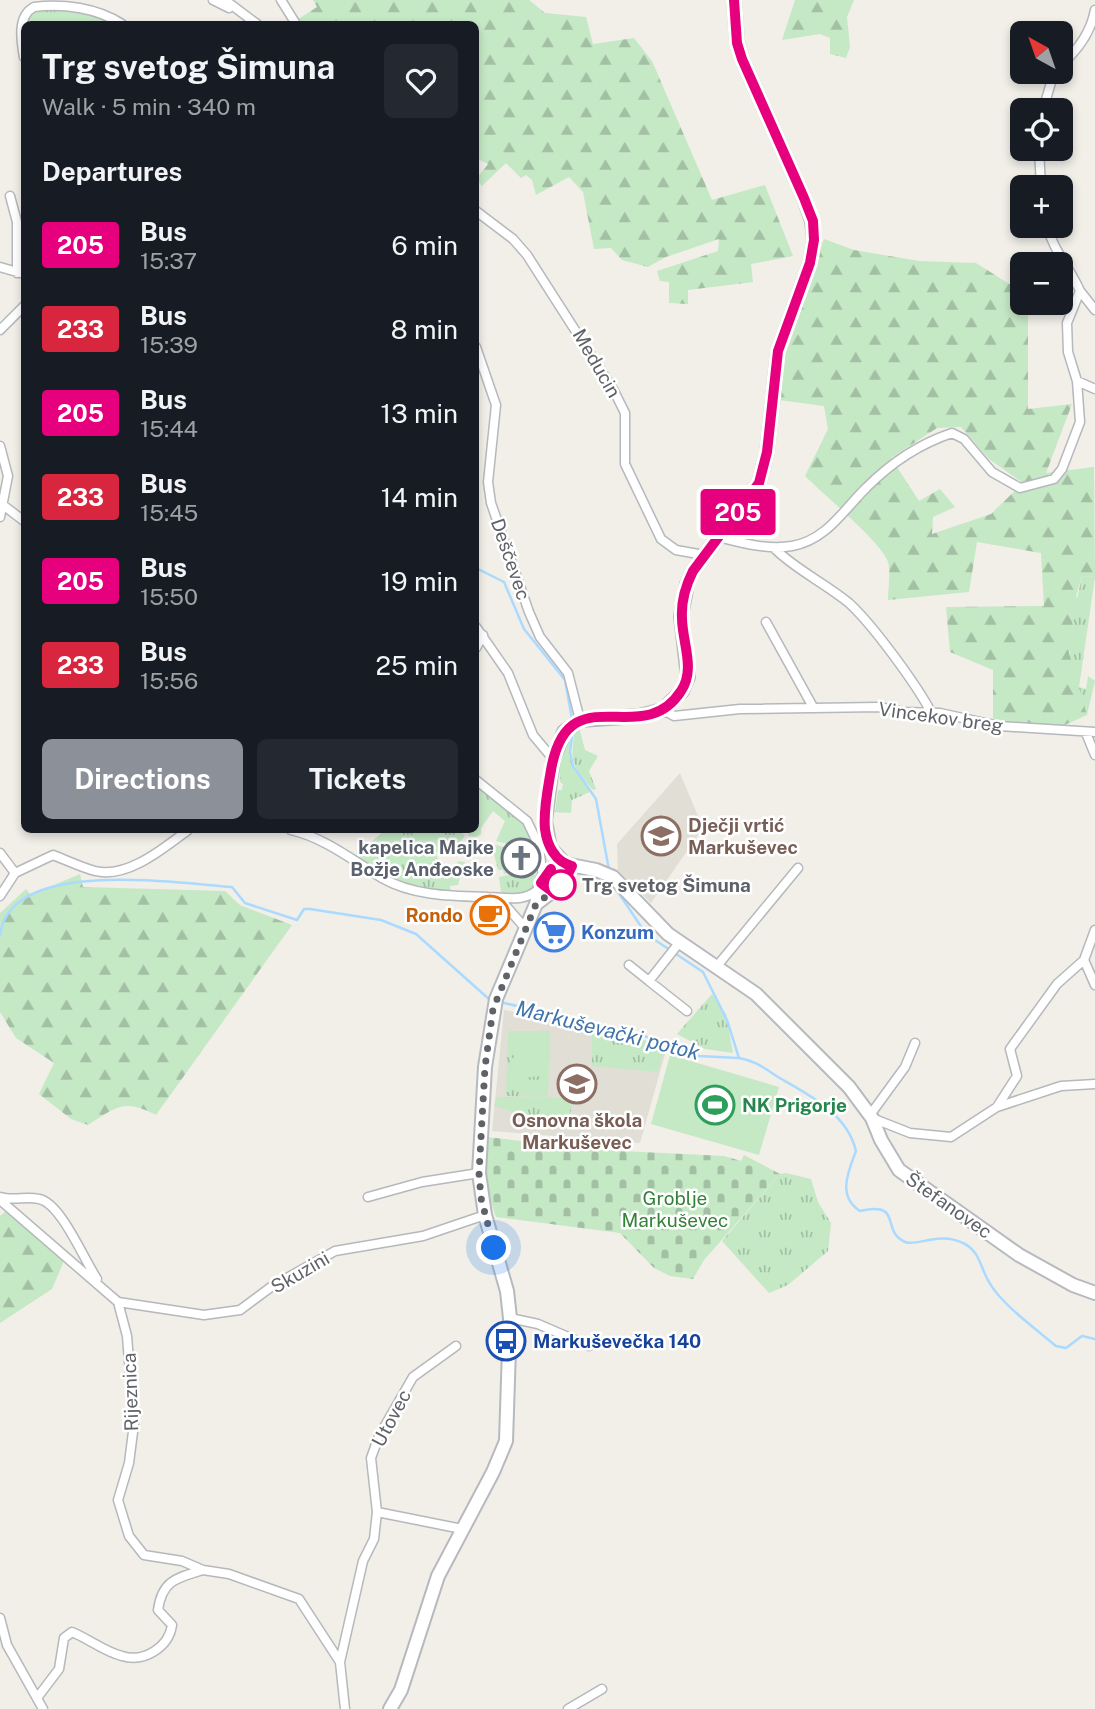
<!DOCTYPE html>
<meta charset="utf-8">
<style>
:root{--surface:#171b24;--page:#242831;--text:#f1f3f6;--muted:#9ea1a6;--accent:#8c9099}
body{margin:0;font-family:"Public Sans",sans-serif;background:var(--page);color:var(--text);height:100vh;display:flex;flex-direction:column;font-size:26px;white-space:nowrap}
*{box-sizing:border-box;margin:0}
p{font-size:23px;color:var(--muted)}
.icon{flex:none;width:38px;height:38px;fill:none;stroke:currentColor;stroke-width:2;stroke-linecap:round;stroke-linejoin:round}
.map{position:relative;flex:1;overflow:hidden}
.panel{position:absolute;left:21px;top:21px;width:458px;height:812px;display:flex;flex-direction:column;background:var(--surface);border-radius:10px;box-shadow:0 4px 10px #0003}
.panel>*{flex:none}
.badge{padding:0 14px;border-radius:5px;font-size:24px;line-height:46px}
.needle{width:46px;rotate:320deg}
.tools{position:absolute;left:1010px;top:21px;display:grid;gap:14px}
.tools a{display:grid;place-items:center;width:63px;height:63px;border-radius:10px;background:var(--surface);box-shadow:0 4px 10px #0003;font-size:35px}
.you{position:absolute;width:35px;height:35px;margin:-18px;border:5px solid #fff;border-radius:50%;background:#1a73e8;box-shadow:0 0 0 10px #1a73e833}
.map>.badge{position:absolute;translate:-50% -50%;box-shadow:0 0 0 4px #fff}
h2{padding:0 21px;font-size:26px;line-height:63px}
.round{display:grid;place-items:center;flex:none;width:74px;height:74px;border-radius:10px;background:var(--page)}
.headline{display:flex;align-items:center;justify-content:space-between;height:119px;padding:0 21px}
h1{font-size:33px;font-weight:700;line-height:52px}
.action{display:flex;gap:14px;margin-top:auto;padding:14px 21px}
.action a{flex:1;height:80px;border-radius:10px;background:var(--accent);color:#fff;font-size:28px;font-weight:700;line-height:80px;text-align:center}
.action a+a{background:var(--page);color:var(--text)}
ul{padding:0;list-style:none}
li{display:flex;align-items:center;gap:21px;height:84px;padding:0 21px}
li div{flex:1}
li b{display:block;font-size:26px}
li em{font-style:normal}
li .badge{min-width:77px;font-weight:700;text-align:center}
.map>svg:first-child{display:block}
.education{fill:#e1ded6}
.grass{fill:url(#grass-tufts)}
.forest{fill:url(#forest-firs);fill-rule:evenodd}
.cemetery{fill:url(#cemetery-stones)}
.pitch{fill:#c5e8c5}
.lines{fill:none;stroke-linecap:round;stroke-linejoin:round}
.stream{stroke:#aadaff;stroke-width:2.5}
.street-casing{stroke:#b5b8bc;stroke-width:11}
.secondary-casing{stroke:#b6babf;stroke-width:16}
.street{stroke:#fff;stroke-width:8}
.secondary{stroke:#fff;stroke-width:12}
.line-casing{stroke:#fff;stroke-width:16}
.line{stroke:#e6007e;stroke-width:10}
.walk{stroke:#5f6368;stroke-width:7;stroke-dasharray:0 12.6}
.stop-dot{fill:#fff;stroke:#e6007e;stroke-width:3.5}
.labels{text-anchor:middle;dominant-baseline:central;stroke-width:5;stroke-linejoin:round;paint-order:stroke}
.street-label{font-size:19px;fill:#5f6368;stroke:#fff}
.education-label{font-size:19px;font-weight:bold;fill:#785e54;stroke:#fff;text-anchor:start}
.worship-label{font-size:19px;font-weight:bold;fill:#5b616d;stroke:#fff;text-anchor:end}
.stop-label{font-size:19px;font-weight:bold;fill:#5f6368;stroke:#fff;text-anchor:start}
.food-label{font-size:19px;font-weight:bold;fill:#c56008;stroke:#fff;text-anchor:end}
.shop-label{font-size:19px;font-weight:bold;fill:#366cbe;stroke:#fff;text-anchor:start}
.leisure-label{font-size:19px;font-weight:bold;fill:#27864d;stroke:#fff;text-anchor:start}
.park-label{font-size:19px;fill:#348238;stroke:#fff}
.transit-label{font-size:19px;font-weight:bold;fill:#164399;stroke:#fff;text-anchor:start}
.water-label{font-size:21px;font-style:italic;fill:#4174aa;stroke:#fff}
</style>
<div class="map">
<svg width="1095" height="1709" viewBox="0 0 1095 1709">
<defs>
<pattern id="grass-tufts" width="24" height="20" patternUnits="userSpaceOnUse" patternTransform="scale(1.75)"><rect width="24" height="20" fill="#c5e8c5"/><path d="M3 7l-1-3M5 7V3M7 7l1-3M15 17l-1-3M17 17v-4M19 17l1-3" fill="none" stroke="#a3c0a4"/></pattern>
<pattern id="forest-firs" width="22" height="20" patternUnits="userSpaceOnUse" patternTransform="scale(1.75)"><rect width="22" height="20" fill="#c5e8c5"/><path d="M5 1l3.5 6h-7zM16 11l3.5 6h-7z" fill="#a3c0a4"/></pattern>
<pattern id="cemetery-stones" width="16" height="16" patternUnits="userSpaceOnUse" patternTransform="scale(1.75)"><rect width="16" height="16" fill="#c5e8c5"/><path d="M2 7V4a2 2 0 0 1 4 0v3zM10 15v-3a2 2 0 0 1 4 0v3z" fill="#a3c0a4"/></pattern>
</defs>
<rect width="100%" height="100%" fill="#f1efe8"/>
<path class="education" d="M680 773 703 828 651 903 618 871 617 844Z
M504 1010 585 1025 667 1047 640 1143 492 1131Z"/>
<path class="grass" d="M53 9C74 12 100 9 116 24H26L32 13Z
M1082 576 1095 577 1079 687 1086 689 1088 676 1095 681 1087 715C1080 695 1064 664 1072 643L1063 640 1074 630 1072 622Z
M579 727 585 750 598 756 589 771 596 789 593 790C571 765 570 761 575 729Z
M568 732 572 734C564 766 576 769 592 791L572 800 571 813 555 812 558 790H562L563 784 560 782 559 757Z
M476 784 526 826 537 851 496 841 505 821 493 811 481 828V834L477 837 468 836 471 830H476Z
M385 830H457L465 835 454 852 452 851 454 842 443 839 436 854 440 864 451 867 459 861 465 862 458 885 450 886 451 894 442 893 382 876 355 856Z
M496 845 528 853 517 854 514 857 517 861 527 862 526 869 504 874 503 870H498L492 847Z
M530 870 536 871 531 891 507 896 501 892 499 877Z
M712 994 726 1014 733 1053 705 1049 677 1034Z
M592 1025 621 1029 664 1049 658 1072 592 1066Z
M508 1031H550L548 1097 506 1096Z
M497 1097 572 1098 569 1130 494 1106Z
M786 1173 811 1179 818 1202 831 1223 828 1251 788 1285 769 1293 722 1241 780 1174Z"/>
<path class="forest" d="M313 0H529L545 13 586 17 593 44 634 38 652 61 712 200 765 185 793 256 751 264 753 282 688 290V304L669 303V282L660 281 657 271 718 251 719 239 666 257 648 267 622 260 611 248 594 249 583 192 569 177 536 195 532 180 526 175 521 178 506 163 482 186 476 179 488 164 476 158V24H300L297 20 317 7Z
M795 0H854L847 17 850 47 846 58 830 54V38L820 34 782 40Z
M824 239 854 250 919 261 976 263 1022 292V303H1028V409L1072 404 1046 473 1094 467 1095 577 1082 576 1076 596 1082 609 1072 622 1074 630 1064 640 1073 643 1069 653 1087 715 1058 728 993 720V670L950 652 946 607 1044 606 1041 553 977 542 969 592 888 600C888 589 891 572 888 562 883 544 822 493 805 476L828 429 824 406 779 400 786 346ZM961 427 989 459 1023 483 991 514 932 534 933 517 955 507 940 489 919 501 891 458 937 428Z
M80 874 83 887 225 891 240 905 292 925 156 1115C124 1098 116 1107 88 1125L71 1119 39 1094 54 1063 16 1038 0 1012V913L26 889 30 894 35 893Z
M11 1207 66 1256 52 1289 0 1323V1216Z"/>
<path class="cemetery" d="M487 1137 601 1150 724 1156 741 1161 744 1155 780 1174 704 1260 693 1279 670 1276 654 1268 620 1233 496 1217 485 1184Z"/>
<path class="pitch" d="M516 1033H539V1038H544L543 1055H539V1059H544L543 1076 516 1078 511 1075V1058H516V1054L511 1053V1037H516Z
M670 1055 779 1087 759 1155 651 1124Z"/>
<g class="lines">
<path class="stream" d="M476 568 504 582 524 629 565 680 572 719
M573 729 570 752 573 766 596 799 609 870
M612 883 646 934 703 972 727 1020 739 1058C756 1061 764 1068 778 1077 809 1095 847 1113 856 1151 848 1172 837 1196 860 1211 904 1201 880 1231 905 1242 916 1247 939 1231 963 1243 980 1251 980 1267 989 1282 1001 1304 1036 1329 1056 1346L1066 1348 1082 1336 1095 1339
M0 935C10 856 179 884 232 887L245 903 297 920 304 909H310L381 920 416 934 490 1000
M500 1002 647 1037 699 1056 738 1058"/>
<defs>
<path id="street" d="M213 0 229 8
M225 0 257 24
M281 0 296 24
M24 57C21 40 17 16 34 7 63 3 97 8 122 24
M1060 66C1077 51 1091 33 1095 10
M1043 110 1054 72
M1039 149 1041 187
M10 196 17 222V273
M476 211 513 239 527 255 614 391 625 413V464L661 539 676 550 704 555
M0 267 24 274
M1080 291 1095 310
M0 330 24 306
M476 347 496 405 488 482 491 503 529 612 540 637 568 673 580 720
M1077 381 1095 389
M0 446 8 476 0 517
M3 505 24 521
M718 537C742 543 767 550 792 546 827 540 844 509 867 487 892 462 919 444 952 433L964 439 992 472 1020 488 1054 479 1062 469 1080 422 1077 381 1068 352 1067 323 1080 291C1070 268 1053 250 1047 226
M774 548C796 570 825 583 849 603 873 625 916 684 931 712
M766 622 813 707
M476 627 508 673 533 735 553 759
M476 648 483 635
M663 710 674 716 740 709 879 707 903 712 940 713 999 726 1095 732
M1086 733 1095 755
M476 780 527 821 539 846 543 878
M291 830C325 838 352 860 382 878 413 896 453 896 488 897 507 897 523 903 539 889
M0 853 15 873
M0 896 15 873 53 855C66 860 80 867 95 871 127 879 164 848 188 830
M499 898 526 929
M1095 930 1084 960 1095 985
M629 965 649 981 679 943
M717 966 798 868
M649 981 687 1011
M997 1107 1017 1076 1010 1049 1057 984 1084 960
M870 1115 905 1067 915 1043
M872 1118 910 1133 951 1137 997 1107 1061 1086 1095 1084
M0 1197C13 1201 26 1196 39 1199 61 1203 84 1260 97 1279
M368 1197 422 1182 479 1173
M0 1200 118 1302 127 1336 134 1424 129 1463 118 1500 129 1536 144 1555 182 1561 203 1570 229 1574 299 1599 340 1662 345 1709
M118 1302 204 1315 240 1310 271 1287 335 1251 423 1236 485 1215
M510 1318 538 1324 589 1346
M377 1512 462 1529
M0 1618 7 1645 43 1709
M340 1662 363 1561 374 1539 377 1512 371 1458 379 1436 413 1377 456 1346
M37 1698 59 1669 64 1638 72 1632C89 1639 105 1652 122 1656 144 1663 169 1647 172 1625L158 1610C162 1580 177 1578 203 1570
M568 1709 602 1689"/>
<path id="secondary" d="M734 0 737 42 742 59 804 198 812 221 814 240 810 263 778 351 767 452 759 483 693 571 687 584 681 616 688 677 682 691 663 710 639 716 580 720 564 732 553 759 545 821 550 848 565 864 596 870 613 877 668 934 756 994 849 1087 872 1118 881 1140 899 1170 1019 1255 1073 1285 1095 1293
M536 904 562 884 572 866
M390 1709 401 1690 438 1576 493 1472 506 1441 510 1318 507 1291 485 1215 479 1173 485 1067 496 999 536 904 542 880 560 860"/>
</defs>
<use href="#street" class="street-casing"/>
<use href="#secondary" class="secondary-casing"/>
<use href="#street" class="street"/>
<use href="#secondary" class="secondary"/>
</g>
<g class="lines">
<defs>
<path id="line" d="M551 869 541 883 553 892 565 880 572 866C555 862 547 845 545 829 543 811 548 788 551 770 568 672 642 752 681 691 696 669 682 642 682 618 681 602 686 585 693 571L759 483 767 452 778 351 810 263 814 240 813 221 804 198 742 59 737 43 734 0"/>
</defs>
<use href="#line" class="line-casing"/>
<use href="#line" class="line"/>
<path class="walk" d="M494 1248 481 1198 479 1173 485 1067 493 1009 536 904 561 885"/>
</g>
<defs>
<symbol id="school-ring" viewBox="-11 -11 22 22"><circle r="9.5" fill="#fff" stroke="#8d6e63" stroke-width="1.5"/><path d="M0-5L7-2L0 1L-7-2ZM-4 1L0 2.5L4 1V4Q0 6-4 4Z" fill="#8d6e63"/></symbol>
<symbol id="church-ring" viewBox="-11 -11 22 22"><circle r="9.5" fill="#fff" stroke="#6b7280" stroke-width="1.5"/><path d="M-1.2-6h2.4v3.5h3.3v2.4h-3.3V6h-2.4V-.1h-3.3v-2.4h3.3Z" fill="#6b7280"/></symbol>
<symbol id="cafe-ring" viewBox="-11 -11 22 22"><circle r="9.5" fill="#fff" stroke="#e8710a" stroke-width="1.5"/><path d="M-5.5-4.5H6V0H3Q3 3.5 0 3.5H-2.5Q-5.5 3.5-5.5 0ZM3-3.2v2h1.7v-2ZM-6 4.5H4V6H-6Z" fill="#e8710a"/></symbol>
<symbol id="supermarket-ring" viewBox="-11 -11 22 22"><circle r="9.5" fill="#fff" stroke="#3f7fe0" stroke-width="1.5"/><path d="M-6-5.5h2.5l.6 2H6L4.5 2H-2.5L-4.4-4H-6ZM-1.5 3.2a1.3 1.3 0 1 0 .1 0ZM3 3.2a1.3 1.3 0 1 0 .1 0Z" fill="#3f7fe0"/></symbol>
<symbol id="stadium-ring" viewBox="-11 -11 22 22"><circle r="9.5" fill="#fff" stroke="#2e9e5b" stroke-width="1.5"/><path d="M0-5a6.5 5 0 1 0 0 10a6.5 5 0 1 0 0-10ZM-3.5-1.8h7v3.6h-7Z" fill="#2e9e5b"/></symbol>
<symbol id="bus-ring" viewBox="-11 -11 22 22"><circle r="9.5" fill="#fff" stroke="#1a4fb4" stroke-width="1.5"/><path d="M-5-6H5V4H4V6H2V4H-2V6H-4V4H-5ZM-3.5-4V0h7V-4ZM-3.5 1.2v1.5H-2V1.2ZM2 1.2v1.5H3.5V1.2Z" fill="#1a4fb4"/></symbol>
</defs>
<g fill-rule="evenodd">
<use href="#school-ring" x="639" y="814" width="44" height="44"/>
<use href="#church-ring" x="499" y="836" width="44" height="44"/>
<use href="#cafe-ring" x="468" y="893" width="44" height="44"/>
<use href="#supermarket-ring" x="532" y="910" width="44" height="44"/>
<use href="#school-ring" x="555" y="1062" width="44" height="44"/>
<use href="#stadium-ring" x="693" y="1083" width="44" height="44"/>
<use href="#bus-ring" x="484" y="1319" width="44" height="44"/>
</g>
<circle class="stop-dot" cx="561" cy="885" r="14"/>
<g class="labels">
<g class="street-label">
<text transform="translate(597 363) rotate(60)">Meducin</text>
<text transform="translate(511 559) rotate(71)">Deščevec</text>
<text transform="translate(941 717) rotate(8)">Vincekov breg</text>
<text transform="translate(949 1205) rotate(35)">Štefanovec</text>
<text transform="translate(300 1272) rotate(-30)">Skuzini</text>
<text transform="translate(130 1392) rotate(-92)">Rijeznica</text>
<text transform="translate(391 1418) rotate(-62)">Utovec</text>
</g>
<g class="education-label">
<text x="688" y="825">Dječji vrtić<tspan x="688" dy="22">Markuševec</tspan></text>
<text x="577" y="1120" text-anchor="middle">Osnovna škola<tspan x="577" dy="22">Markuševec</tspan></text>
</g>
<g class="worship-label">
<text x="494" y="847">kapelica Majke<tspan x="494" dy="22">Božje Anđeoske</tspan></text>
</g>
<g class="stop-label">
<text x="582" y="885">Trg svetog Šimuna</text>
</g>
<g class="food-label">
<text x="463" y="915">Rondo</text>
</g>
<g class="shop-label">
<text x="581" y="932">Konzum</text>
</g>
<g class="leisure-label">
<text x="742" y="1105">NK Prigorje</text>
</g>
<g class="park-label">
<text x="675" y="1198">Groblje<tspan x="675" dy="22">Markuševec</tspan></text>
</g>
<g class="transit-label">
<text x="533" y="1341">Markuševečka 140</text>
</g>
<g class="water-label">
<text transform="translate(608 1030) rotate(14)">Markuševački potok</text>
</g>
</g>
</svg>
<div class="tools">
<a><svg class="needle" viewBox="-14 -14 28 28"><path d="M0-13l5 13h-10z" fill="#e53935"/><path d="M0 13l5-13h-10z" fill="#9ea1a6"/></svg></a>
<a><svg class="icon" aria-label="locate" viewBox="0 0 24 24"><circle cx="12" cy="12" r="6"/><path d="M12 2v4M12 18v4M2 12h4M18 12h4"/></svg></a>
<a>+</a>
<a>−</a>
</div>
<div class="you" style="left:494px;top:1248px"></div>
<b class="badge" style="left:738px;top:512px;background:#e6007e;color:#fff">205</b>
<section class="panel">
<div class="headline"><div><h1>Trg svetog Šimuna</h1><p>Walk · 5 min · 340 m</p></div><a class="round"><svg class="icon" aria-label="heart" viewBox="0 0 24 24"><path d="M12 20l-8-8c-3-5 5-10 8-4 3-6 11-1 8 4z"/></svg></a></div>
<h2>Departures</h2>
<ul>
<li><span class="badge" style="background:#e6007e;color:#fff">205</span><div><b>Bus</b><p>15:37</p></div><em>6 min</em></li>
<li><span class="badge" style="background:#d7263d;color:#fff">233</span><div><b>Bus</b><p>15:39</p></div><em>8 min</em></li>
<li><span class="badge" style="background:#e6007e;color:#fff">205</span><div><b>Bus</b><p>15:44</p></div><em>13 min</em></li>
<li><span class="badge" style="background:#d7263d;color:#fff">233</span><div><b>Bus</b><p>15:45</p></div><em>14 min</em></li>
<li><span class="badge" style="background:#e6007e;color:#fff">205</span><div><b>Bus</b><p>15:50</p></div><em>19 min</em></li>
<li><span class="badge" style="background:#d7263d;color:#fff">233</span><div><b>Bus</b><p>15:56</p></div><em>25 min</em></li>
</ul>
<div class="action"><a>Directions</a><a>Tickets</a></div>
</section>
</div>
